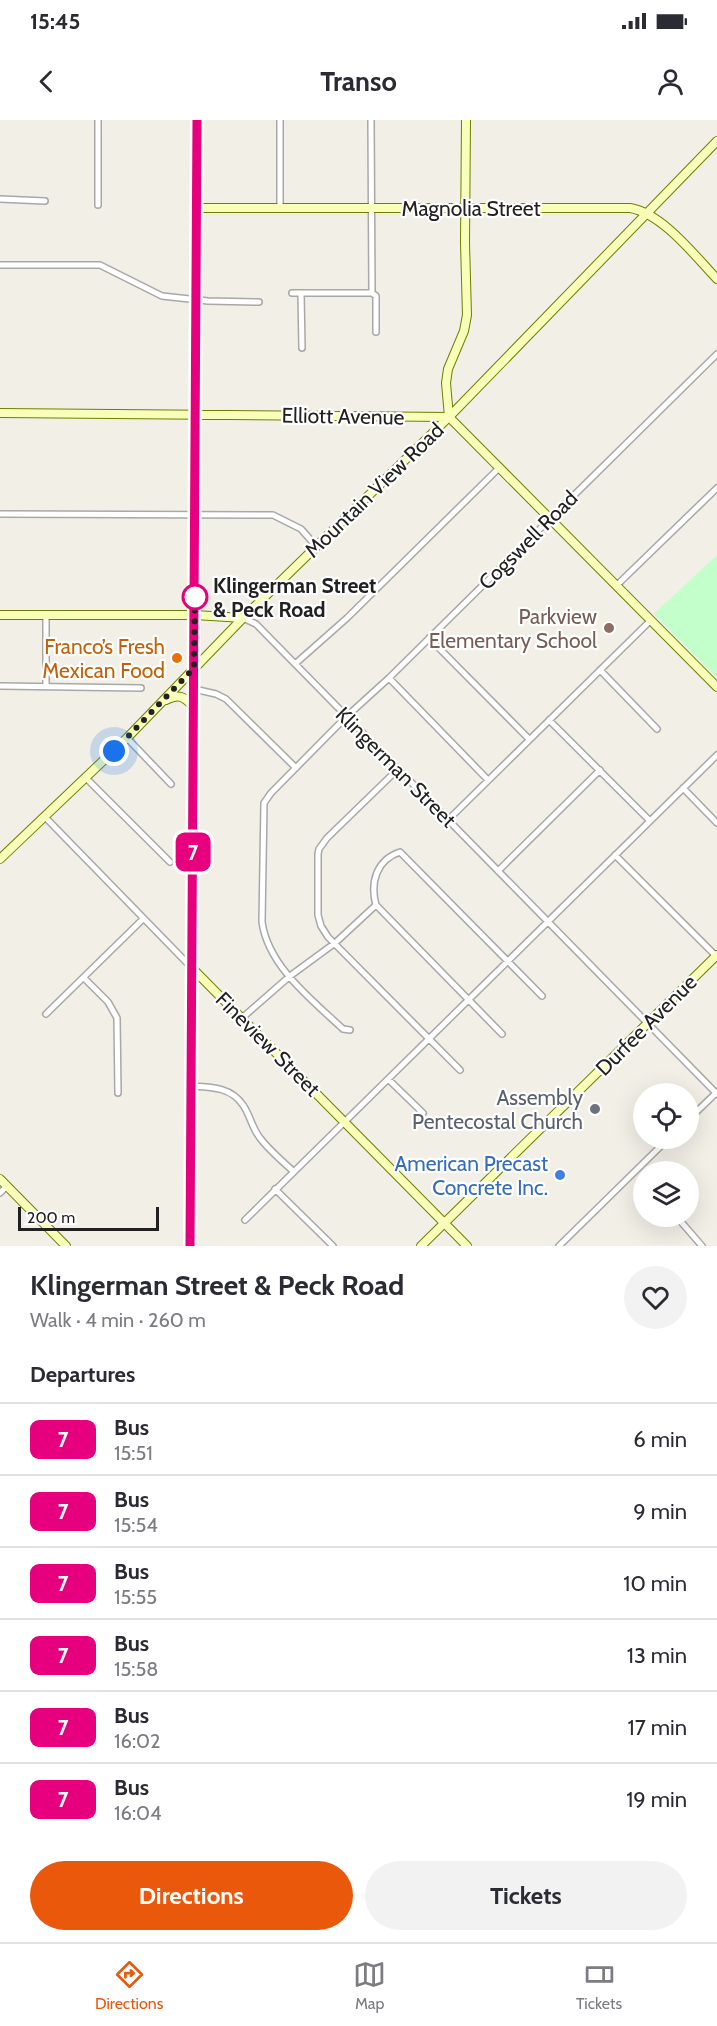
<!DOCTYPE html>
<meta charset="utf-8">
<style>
:root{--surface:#fff;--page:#f2f2f3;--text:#2b2b33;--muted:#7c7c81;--line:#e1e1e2;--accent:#ea580c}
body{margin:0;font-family:Cabin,sans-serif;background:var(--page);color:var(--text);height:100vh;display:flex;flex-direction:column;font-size:22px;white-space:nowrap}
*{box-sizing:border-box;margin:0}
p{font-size:20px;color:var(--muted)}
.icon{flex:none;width:33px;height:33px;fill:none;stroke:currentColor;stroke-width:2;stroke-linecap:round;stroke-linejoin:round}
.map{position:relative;height:1126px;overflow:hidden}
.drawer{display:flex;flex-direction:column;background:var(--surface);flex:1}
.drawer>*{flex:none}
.badge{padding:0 12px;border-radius:9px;font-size:21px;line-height:39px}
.fabs{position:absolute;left:633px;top:963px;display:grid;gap:12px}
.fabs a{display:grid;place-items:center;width:66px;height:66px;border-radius:50%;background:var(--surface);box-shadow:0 6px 24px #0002;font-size:30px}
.scale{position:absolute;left:18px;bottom:15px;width:141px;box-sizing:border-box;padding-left:6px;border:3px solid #212121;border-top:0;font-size:16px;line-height:21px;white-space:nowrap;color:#212121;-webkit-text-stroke:4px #fff;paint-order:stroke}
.you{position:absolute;width:30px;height:30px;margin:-15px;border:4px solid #fff;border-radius:50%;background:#1a73e8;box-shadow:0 0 0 9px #1a73e833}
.map>.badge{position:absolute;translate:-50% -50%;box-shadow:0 0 0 3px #fff}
h2{padding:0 30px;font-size:22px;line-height:54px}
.round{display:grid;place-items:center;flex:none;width:63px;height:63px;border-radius:32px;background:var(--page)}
.summary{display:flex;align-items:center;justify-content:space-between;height:102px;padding:0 30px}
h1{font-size:28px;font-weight:700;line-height:45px}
.cta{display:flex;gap:12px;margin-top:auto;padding:12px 30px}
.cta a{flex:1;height:69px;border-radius:36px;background:var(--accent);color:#fff;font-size:24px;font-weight:700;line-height:69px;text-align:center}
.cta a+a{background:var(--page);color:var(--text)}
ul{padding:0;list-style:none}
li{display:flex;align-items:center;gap:18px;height:72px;padding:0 30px;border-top:2px solid var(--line)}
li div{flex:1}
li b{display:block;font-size:22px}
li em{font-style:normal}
li .badge{min-width:66px;font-weight:700;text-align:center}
.status{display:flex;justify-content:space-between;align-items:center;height:42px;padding:0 30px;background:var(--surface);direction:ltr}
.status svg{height:16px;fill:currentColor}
header{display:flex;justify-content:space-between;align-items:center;height:78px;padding:0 30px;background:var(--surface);font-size:27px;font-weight:700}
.tabs{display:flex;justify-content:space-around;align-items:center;height:84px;border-top:2px solid var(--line);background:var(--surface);font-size:16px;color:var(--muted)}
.tabs a{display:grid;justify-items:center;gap:3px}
.tabs .current{color:var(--accent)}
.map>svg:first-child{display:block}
.park{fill:#c2ffca}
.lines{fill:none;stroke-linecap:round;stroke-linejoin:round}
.street-casing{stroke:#a8a8a8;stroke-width:8}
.secondary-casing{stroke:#6c8100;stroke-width:10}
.street{stroke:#fff;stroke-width:5}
.secondary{stroke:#f8ffb9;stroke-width:8}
.line-casing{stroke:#fff;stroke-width:14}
.line{stroke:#e6007e;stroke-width:9}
.walk{stroke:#212121;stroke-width:6;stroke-dasharray:0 10.8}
.stop-dot{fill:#fff;stroke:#e6007e;stroke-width:3}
.education-dot{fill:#8d6e63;stroke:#fff;stroke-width:2}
.food-dot{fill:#e8710a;stroke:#fff;stroke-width:2}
.worship-dot{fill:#6b7280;stroke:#fff;stroke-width:2}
.shop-dot{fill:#3f7fe0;stroke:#fff;stroke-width:2}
.labels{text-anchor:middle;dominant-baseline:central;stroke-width:4.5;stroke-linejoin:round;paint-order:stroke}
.street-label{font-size:21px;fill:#212121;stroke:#fff}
.stop-label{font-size:21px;font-weight:bold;fill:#212121;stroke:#fff;text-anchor:start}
.education-label{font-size:21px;fill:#785e54;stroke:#fff;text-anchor:end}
.food-label{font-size:21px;fill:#c56008;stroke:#fff;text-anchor:end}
.worship-label{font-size:21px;fill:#5b616d;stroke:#fff;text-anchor:end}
.shop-label{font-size:21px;fill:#366cbe;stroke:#fff;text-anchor:end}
</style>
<div class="status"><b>15:45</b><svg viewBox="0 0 49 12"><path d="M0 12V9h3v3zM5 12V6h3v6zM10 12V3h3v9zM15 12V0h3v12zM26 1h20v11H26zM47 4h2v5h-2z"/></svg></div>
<header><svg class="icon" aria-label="back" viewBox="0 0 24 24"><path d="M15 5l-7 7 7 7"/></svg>Transo<svg class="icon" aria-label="person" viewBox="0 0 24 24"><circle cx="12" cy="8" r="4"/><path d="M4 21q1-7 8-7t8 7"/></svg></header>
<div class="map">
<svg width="717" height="1126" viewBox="0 0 717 1126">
<rect width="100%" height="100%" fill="#f2efe7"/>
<path class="park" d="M717 435V558L654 494Z"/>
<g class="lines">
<defs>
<path id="street" d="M98 0V85
M280 0V88
M371 0 372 173 376 176V212
M0 79 45 81
M0 145H100L162 176 208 181 259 182
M292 173H372
M301 173 302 228
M0 394 273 395 301 409 316 426
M617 465 717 368
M243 498 256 504 717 974
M429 518 529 619
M295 544 347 498 500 347
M600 550 657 609
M389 558 488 660
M0 566 141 568
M46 566V495
M194 569 216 574 226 579 296 648
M549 600 650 701
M127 618 171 664
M397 650 327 718 319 729 318 734V795L321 806 328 817 460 950
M86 658 170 742
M683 668 717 703
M45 697 192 848
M448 700 651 500
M615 735 716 836
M498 751 600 650
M376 785 502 914
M84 858 108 882 117 898 118 973
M46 894 143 799
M242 898 290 856 335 823 376 785C370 763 376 740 400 732L542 876
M350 910 343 909C312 880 268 846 262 802L264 683 271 673 346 597 389 558 717 234
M388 959 423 993
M192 966C211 967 231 967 243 985 250 995 252 1008 260 1018 269 1030 282 1041 293 1051
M688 1000 716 973
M275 1069 333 1126
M0 1073 7 1066
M676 1096 702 1126
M245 1100 717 635
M559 1126 669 1018"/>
<path id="secondary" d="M197 88H630C662 93 695 136 717 159
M0 293 449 297 717 567
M449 297 446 263 448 249 464 211 467 195 465 123 466 0
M0 495H195L243 498
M166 580C180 573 184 577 194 587
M0 739 127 618 243 498 449 297 717 21
M193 849 467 1126
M0 1059 66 1126
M190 1126 197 0
M421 1126 717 835"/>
</defs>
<use href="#street" class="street-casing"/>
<use href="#secondary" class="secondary-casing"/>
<use href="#street" class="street"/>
<use href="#secondary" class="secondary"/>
</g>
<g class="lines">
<defs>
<path id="line" d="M190 1126 197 0"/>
</defs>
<use href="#line" class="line-casing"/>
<use href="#line" class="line"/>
<path class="walk" d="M114 631 194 548 195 477"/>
</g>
<circle class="stop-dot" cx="195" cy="477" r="12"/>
<circle class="education-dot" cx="609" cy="508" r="6"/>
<circle class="food-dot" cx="177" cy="538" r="6"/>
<circle class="worship-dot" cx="595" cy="989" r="6"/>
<circle class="shop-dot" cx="560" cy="1055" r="6"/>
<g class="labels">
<g class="street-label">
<text x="471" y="88">Magnolia Street</text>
<text transform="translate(343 296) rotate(1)">Elliott Avenue</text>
<text transform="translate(374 370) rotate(-44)">Mountain View Road</text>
<text transform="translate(528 420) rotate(-45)">Cogswell Road</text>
<text transform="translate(396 647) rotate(45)">Klingerman Street</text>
<text transform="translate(646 905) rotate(-45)">Durfee Avenue</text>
<text transform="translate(268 924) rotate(45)">Fineview Street</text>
</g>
<g class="stop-label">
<text x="213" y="465">Klingerman Street<tspan x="213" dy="24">&amp; Peck Road</tspan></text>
</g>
<g class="education-label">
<text x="597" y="496">Parkview<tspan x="597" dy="24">Elementary School</tspan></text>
</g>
<g class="food-label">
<text x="165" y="526">Franco’s Fresh<tspan x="165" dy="24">Mexican Food</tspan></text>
</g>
<g class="worship-label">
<text x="583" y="977">Assembly<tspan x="583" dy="24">Pentecostal Church</tspan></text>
</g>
<g class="shop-label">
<text x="548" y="1043">American Precast<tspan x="548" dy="24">Concrete Inc.</tspan></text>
</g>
</g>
</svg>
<div class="fabs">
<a><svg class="icon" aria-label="locate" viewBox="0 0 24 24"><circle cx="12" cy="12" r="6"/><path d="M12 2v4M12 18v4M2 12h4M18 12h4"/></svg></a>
<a><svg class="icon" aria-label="layers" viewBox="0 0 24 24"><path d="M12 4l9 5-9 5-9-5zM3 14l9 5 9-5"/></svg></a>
</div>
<div class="scale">200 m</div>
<div class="you" style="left:114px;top:631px"></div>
<b class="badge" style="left:193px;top:732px;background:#e6007e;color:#fff">7</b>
</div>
<section class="drawer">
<div class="summary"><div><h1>Klingerman Street &amp; Peck Road</h1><p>Walk · 4 min · 260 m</p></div><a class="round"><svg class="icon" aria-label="heart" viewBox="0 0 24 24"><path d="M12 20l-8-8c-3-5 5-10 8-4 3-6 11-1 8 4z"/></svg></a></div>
<h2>Departures</h2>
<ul>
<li><span class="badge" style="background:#e6007e;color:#fff">7</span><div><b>Bus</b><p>15:51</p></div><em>6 min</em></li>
<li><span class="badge" style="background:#e6007e;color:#fff">7</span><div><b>Bus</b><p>15:54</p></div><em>9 min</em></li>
<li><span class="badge" style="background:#e6007e;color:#fff">7</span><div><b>Bus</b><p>15:55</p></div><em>10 min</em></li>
<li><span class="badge" style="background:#e6007e;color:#fff">7</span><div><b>Bus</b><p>15:58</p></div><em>13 min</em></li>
<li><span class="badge" style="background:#e6007e;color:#fff">7</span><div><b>Bus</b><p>16:02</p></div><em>17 min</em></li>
<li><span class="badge" style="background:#e6007e;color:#fff">7</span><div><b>Bus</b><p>16:04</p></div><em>19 min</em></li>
</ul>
<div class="cta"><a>Directions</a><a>Tickets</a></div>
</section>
<nav class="tabs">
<a class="current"><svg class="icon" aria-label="directions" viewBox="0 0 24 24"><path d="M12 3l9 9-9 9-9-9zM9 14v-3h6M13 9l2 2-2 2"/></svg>Directions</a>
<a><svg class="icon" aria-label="map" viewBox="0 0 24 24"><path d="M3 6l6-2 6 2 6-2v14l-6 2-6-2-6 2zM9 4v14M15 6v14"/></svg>Map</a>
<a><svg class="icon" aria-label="tickets" viewBox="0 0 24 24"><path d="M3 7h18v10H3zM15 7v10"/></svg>Tickets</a>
</nav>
